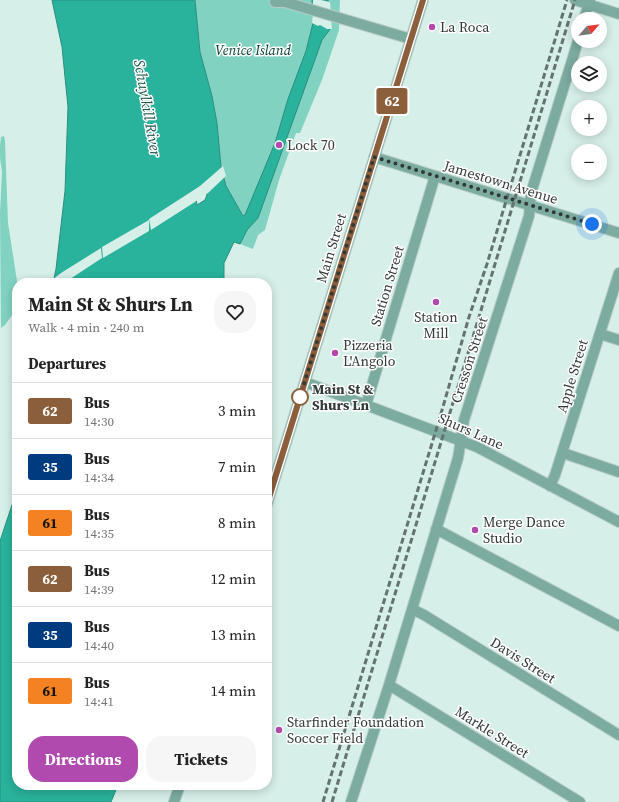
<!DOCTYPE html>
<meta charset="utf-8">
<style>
:root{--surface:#fff;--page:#f6f6f6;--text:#222;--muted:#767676;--line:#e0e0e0;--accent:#b14aae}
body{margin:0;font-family:"Source Serif 4",serif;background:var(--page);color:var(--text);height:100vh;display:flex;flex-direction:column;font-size:15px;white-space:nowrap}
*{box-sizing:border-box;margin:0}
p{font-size:13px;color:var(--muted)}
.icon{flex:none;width:22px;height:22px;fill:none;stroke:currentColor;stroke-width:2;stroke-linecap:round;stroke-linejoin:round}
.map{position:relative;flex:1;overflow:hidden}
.panel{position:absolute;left:12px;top:278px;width:260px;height:512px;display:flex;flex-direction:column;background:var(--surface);border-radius:16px;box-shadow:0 2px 10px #0003}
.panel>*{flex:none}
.badge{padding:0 8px;border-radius:3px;font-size:14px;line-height:26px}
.needle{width:26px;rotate:62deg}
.fabs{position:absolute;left:571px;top:12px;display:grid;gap:8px}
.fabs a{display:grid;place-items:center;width:36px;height:36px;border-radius:50%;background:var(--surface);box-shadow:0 2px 10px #0003;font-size:20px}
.you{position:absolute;width:20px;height:20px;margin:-10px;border:3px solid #fff;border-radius:50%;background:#1a73e8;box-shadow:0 0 0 6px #1a73e833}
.map>.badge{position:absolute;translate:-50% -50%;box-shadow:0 0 0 2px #fff}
h2{padding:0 16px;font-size:15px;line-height:36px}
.round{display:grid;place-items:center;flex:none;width:42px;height:42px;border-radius:16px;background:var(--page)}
.headline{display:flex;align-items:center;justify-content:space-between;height:68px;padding:0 16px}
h1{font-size:19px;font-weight:700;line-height:30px}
.button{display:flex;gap:8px;margin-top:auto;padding:8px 16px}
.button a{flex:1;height:46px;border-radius:16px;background:var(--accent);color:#fff;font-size:16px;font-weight:700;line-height:46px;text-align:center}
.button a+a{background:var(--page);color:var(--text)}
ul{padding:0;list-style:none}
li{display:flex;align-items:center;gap:12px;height:56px;padding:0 16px;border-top:1px solid var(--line)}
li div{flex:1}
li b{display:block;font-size:15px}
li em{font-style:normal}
li .badge{min-width:44px;font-weight:700;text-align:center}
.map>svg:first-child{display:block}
.green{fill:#82d2c1}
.water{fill:#29b29c;stroke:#2b8e7e;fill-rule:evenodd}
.pier{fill:#d7efe9}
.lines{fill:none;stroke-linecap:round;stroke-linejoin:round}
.minor-casing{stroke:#b6cbc5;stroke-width:12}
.minor{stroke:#7caba0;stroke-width:10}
.rail{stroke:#64736f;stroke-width:3;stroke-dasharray:6 3;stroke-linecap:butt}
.line-casing{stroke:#fff;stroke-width:9}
.line{stroke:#8b5e3c;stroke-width:6}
.walk{stroke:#303a37;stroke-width:4;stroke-dasharray:0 7.2}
.poi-dot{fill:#b14aae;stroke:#fff;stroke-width:1.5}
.stop-dot{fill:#fff;stroke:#8b5e3c;stroke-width:2}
.labels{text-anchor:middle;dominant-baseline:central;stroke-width:3;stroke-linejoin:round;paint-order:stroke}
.poi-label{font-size:14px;fill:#303a37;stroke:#fff;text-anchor:start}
.park-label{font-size:14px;font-style:italic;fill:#003c32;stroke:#fff}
.street-label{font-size:14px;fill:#303a37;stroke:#fff}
.stop-label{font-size:14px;font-weight:bold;fill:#303a37;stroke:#fff;text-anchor:start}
.water-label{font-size:15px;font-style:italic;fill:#20554b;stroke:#fff}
</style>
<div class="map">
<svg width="619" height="802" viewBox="0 0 619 802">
<rect width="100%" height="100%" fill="#d7efe9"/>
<path class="green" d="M195 0H340L339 30 322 80 300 133H296L279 180 265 230 258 235 253 249 240 244 245 222 226 186 221 167 217 123 212 96 200 52Z
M4 136 5 141 8 223 17 281V297L15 311 5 325 1 328 0 213 2 172 0 158V146L1 137Z"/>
<path class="water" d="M52 0H195L200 52 212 96 217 123 221 167 226 186 243 216 245 215 275 143 288 99 306 51 313 23 312 0H328L331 28 322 40 258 218 247 230 240 244 234 242 224 263V283H53L56 269 65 191 68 107 62 47ZM199 187 207 195 205 200 197 205 195 192Z
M17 490V785H118L111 802H0V541Z"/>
<path class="pier" d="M313 0H321L330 2 332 29H327L320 25 318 26 312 23Z
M223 166 226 176 208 193 204 196 199 190 197 193 198 200 151 230 149 219 200 186Z
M149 220V231L103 258 102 247Z
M101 248 102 258 64 283H51L52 280 61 273Z"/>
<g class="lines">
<defs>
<path id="minor" d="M575 0 619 14
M275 2H285L411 39
M584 19 590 0
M374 157 619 233
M600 334 619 340
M305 382 477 447 619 522
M366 405 435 176
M563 453 619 472
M550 486 555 475 619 273
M267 504 423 0
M436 529 619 626
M412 609 424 615 619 735
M389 685 580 802
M174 802 180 785
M351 802 389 685 458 458 464 420 529 216 531 193 578 41"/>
</defs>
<use href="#minor" class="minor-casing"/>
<use href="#minor" class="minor"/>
<path class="rail" d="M323 802 440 417 469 317 487 264 567 0
M332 802 575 0"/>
</g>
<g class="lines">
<defs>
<path id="line" d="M267 504 423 0"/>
</defs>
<use href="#line" class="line-casing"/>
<use href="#line" class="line"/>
<path class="walk" d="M300 397 374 157 592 224"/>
</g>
<g class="poi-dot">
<circle cx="432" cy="27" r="4"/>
<circle cx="279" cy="145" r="4"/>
<circle cx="436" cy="302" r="4"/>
<circle cx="335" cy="353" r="4"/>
<circle cx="475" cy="530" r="4"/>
<circle cx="279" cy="730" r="4"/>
</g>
<circle class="stop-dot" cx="300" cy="397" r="8"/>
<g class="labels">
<g class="poi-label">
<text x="440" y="27">La Roca</text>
<text x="287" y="145">Lock 70</text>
<text x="436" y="317" text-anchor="middle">Station<tspan x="436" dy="16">Mill</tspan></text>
<text x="343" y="345">Pizzeria<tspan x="343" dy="16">L'Angolo</tspan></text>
<text x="483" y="522">Merge Dance<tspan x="483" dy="16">Studio</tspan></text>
<text x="287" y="722">Starfinder Foundation<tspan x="287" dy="16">Soccer Field</tspan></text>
</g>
<g class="park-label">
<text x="253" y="50">Venice Island</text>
</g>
<g class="street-label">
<text transform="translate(501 182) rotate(17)">Jamestown Avenue</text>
<text transform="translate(331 248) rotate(-73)">Main Street</text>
<text transform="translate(387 286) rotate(-73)">Station Street</text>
<text transform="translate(469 360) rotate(-72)">Cresson Street</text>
<text transform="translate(572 376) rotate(-73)">Apple Street</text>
<text transform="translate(471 431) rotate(24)">Shurs Lane</text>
<text transform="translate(523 660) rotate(32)">Davis Street</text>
<text transform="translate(492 732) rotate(32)">Markle Street</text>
</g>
<g class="stop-label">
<text x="312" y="389">Main St &amp;<tspan x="312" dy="16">Shurs Ln</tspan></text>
</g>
<g class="water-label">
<text transform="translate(148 108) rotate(80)">Schuylkill River</text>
</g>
</g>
</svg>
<div class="fabs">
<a><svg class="needle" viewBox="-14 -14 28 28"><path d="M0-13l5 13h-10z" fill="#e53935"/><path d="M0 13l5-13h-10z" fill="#767676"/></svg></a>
<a><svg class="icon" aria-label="layers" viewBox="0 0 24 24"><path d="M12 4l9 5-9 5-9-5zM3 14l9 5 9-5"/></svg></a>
<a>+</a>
<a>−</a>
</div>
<div class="you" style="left:592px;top:224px"></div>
<b class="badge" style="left:392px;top:101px;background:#8b5e3c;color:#fff">62</b>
<section class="panel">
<div class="headline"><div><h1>Main St &amp; Shurs Ln</h1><p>Walk · 4 min · 240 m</p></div><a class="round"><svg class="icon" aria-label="heart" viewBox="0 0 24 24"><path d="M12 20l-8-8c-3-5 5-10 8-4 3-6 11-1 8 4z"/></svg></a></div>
<h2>Departures</h2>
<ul>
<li><span class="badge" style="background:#8b5e3c;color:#fff">62</span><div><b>Bus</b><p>14:30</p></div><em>3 min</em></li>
<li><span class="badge" style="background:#003b80;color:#fff">35</span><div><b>Bus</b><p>14:34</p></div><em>7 min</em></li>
<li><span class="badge" style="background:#f58220;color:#111">61</span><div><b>Bus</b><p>14:35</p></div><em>8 min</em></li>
<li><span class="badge" style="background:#8b5e3c;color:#fff">62</span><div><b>Bus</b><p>14:39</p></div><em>12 min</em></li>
<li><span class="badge" style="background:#003b80;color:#fff">35</span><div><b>Bus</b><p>14:40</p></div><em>13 min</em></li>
<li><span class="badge" style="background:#f58220;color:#111">61</span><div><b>Bus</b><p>14:41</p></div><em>14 min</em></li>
</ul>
<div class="button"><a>Directions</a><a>Tickets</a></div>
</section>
</div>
